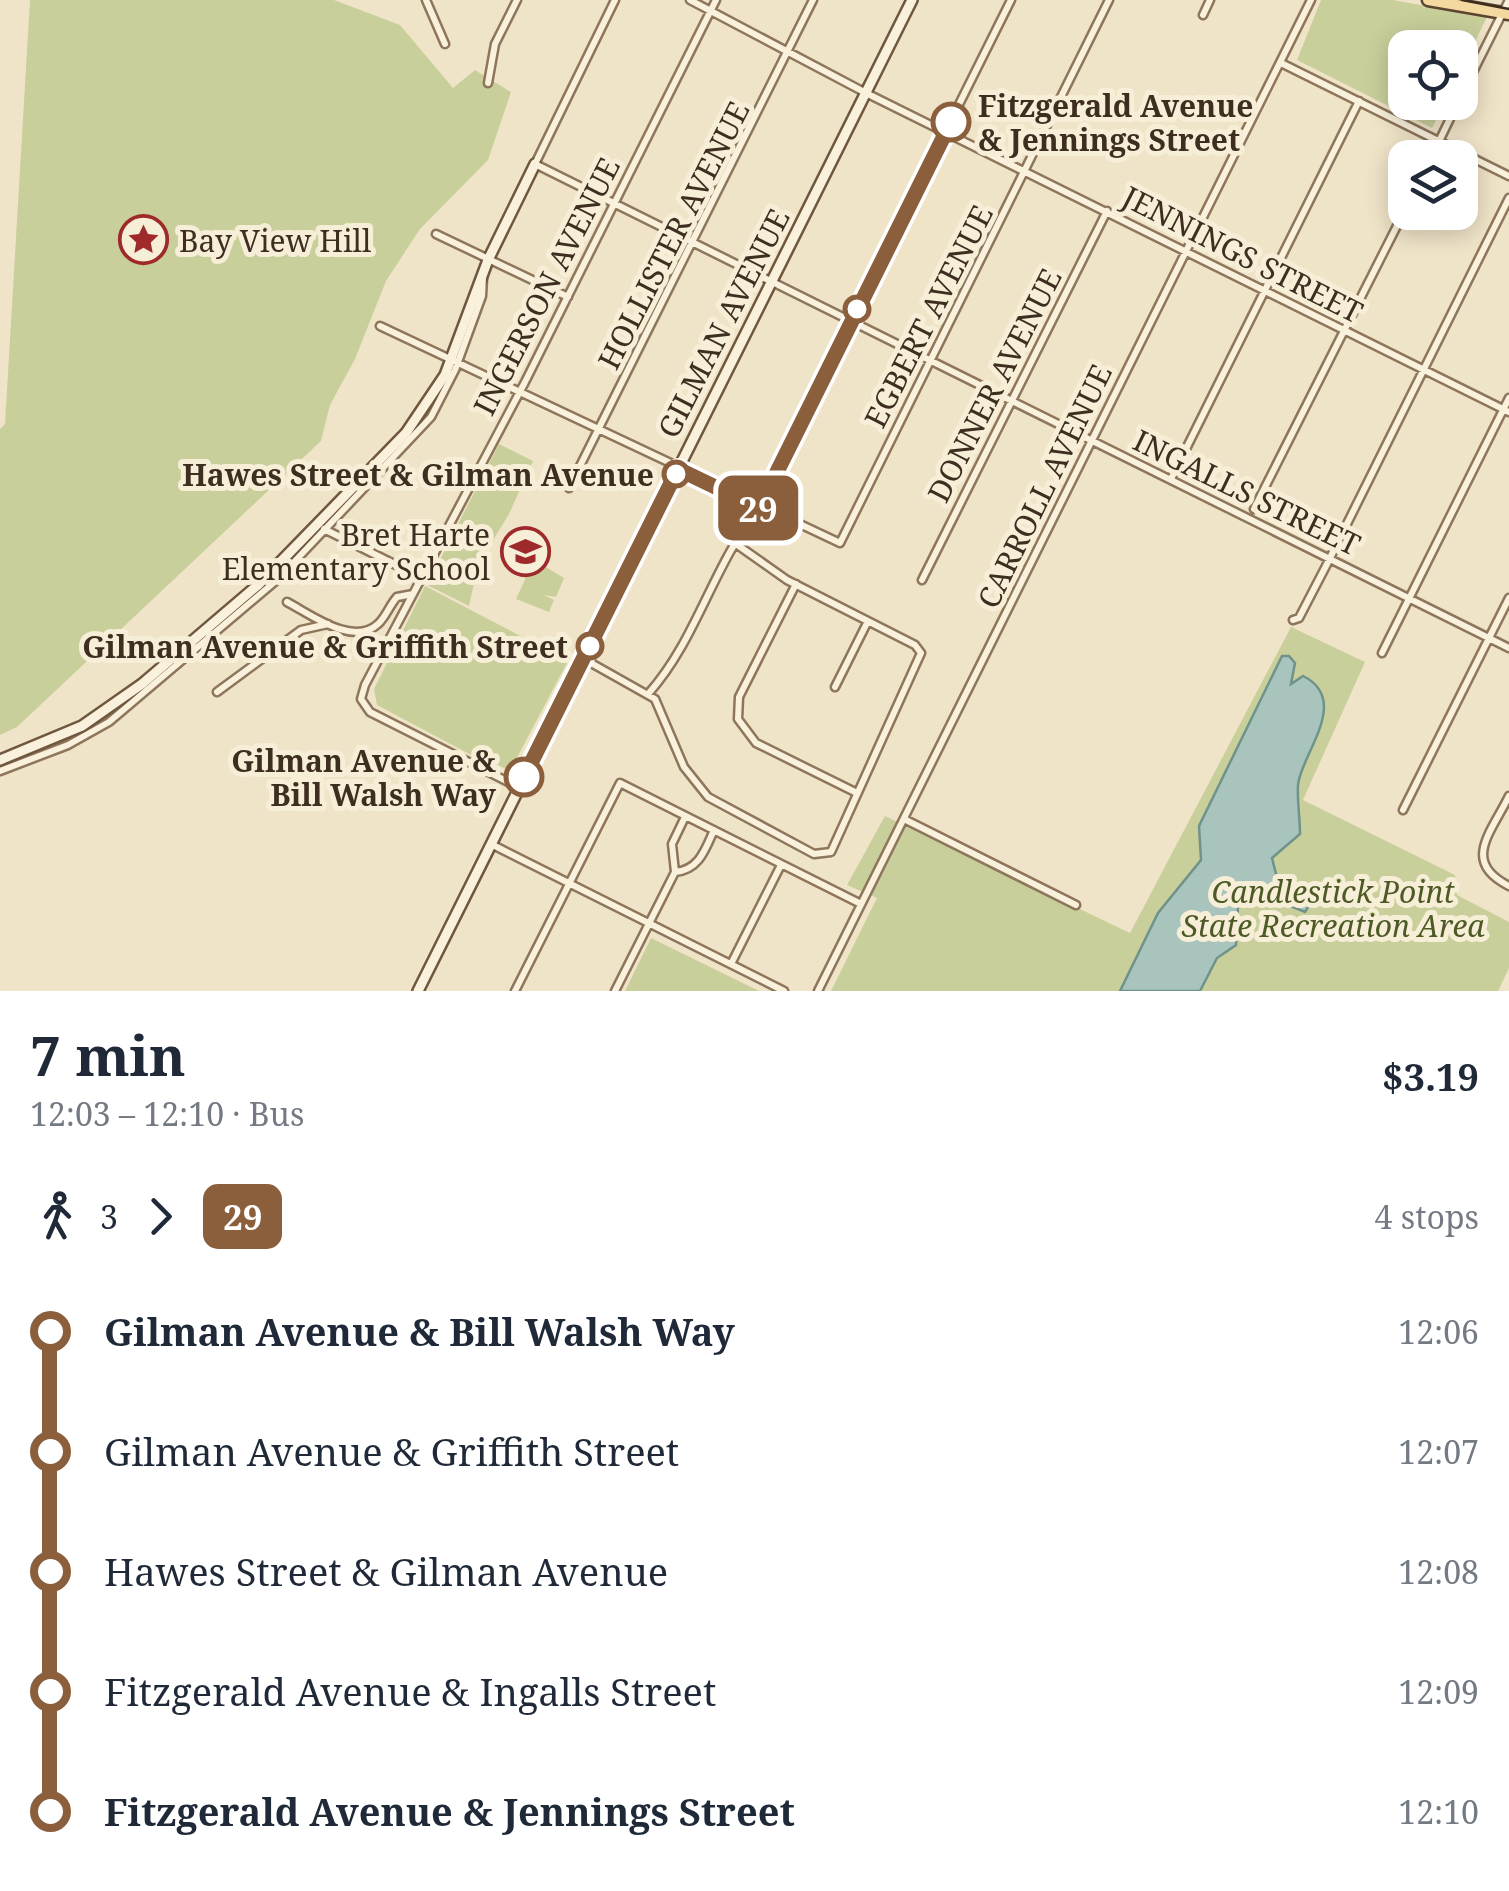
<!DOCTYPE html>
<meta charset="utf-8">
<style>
:root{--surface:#fff;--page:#f6f6f7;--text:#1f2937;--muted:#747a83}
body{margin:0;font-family:"Noto Serif",serif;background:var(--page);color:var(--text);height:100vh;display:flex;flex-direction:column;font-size:38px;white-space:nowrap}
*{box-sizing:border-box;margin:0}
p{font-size:32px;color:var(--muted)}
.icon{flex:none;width:55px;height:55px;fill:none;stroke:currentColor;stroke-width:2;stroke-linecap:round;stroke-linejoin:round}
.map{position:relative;height:991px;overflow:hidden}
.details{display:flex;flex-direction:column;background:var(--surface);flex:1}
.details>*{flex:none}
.badge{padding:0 20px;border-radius:15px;font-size:35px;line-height:65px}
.tools{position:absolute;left:1388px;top:30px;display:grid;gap:20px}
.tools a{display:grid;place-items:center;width:90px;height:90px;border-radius:20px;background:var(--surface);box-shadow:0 5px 25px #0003;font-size:50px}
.map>.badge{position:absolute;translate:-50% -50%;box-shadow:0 0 0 5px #fff}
.legs{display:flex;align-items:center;gap:15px;height:110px;padding:0 30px;font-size:32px}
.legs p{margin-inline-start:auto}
.head{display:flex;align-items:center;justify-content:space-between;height:170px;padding:0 30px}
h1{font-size:55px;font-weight:700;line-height:75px}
ul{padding:0 30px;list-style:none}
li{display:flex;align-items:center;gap:35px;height:120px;font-size:38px}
li i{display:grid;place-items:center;width:15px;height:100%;margin:0 12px;background:currentColor}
li i::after{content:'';width:25px;height:25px;margin:-12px;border:8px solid;border-radius:50%;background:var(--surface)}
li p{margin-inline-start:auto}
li:first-child i{background:linear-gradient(#0000 50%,currentColor 0)}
li:last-child i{background:linear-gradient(currentColor 50%,#0000 0)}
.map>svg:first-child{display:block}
.green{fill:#c9cf9b}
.water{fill:#a9c4bc;stroke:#6f938a;stroke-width:2.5}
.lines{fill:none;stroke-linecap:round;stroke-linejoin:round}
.street-casing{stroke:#8d765c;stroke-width:11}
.secondary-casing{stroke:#6f573f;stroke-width:14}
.primary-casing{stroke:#5b4430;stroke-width:15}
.street{stroke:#faf1dc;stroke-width:6}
.secondary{stroke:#faf1dc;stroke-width:9}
.primary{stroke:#f3d9a0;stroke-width:10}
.tram{stroke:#3d2e20;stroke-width:2.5}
.line-1-casing{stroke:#fff;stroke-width:22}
.line-1{stroke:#8b5e3c;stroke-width:15}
.stop-1-dot{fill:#fff;stroke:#8b5e3c;stroke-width:5}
.labels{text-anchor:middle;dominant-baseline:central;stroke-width:10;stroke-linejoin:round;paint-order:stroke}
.stop-label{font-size:30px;font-weight:bold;fill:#3d2e20;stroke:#f7eed8;text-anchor:end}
.street-label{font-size:30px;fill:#3d2e20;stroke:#f7eed8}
.poi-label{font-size:30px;fill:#3d2e20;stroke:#f7eed8;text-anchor:start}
.park-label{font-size:30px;font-style:italic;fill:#4d5a26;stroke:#f7eed8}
</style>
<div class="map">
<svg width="1509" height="991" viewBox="0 0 1509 991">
<rect width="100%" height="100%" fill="#f0e4c8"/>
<path class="green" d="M30 0H334L400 25 453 88 475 70 511 92 488 160 420 229 386 281 355 359 330 405 321 441 17 727 0 735V429L5 424Z
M1321 0H1393L1487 17 1460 72V48H1405V102L1445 103 1432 128 1297 60Z
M499 444 533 461 509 514 478 565 469 606 427 585Z
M534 560 564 578 556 597 544 595 554 600 549 612 516 599Z
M425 586 568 661 510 771 490 761 488 764 377 705 374 689Z
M1291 627 1365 662 1303 800 1455 875 1457 895 1509 922V968L1498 991H1193L1211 955 1236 945 1234 921 1243 901 1298 685 1275 677 1199 826 1201 859 1158 913 1120 991H831L877 898 847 885 885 816 1130 933Z
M651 938 759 991H625Z"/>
<path class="water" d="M1282 656H1289L1295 663 1291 684 1303 676C1352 700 1300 756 1298 785 1297 800 1300 818 1300 834L1272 858 1277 878 1295 889 1310 890 1314 898 1305 912 1253 891 1238 907 1236 945 1217 958 1200 991H1120L1158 913 1201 860 1199 826Z"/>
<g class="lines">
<defs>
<path id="street" d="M426 0 445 44
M615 0 535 164 1509 648
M690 0 866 93 1509 412
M1203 15 1210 0
M1281 63 1509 176
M488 83 495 44 517 0
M1460 98 1509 0
M1431 158 1458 102
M436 234 568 297
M380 326 840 543 1109 0
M1171 479 1359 101
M569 488 813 0
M1254 509 1405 210
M324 529 422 578
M736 544 754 526 762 500 1011 0
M922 580 1107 211
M796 584 739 697 738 719 756 743 855 792
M287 602C310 614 353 647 378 624 386 617 389 606 397 597L413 594
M1293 620 1299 618 1326 566 1509 198
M1382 653 1509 398
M584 659 655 699 684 767 708 797 814 854 831 852 921 653 915 645 787 580 736 544
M835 687 868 621
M217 692 301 630 328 624
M649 693C697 639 713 565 758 510
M0 771 68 745 109 722 278 579 431 417 455 370 482 296 483 278
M518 787 370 712 361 699 365 685 525 382 716 0
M1509 796C1491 833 1461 862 1509 886
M1403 810 1509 598
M906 820 1076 905
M491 844 784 991
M675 872C699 870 705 850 714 830
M731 964 781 865
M515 991 620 783 861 904
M615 991 675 872 672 844 685 817
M818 991 1311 0"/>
<path id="secondary" d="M0 760 82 726 142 684 258 585 406 433 445 375 488 260 535 164
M418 991 912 0"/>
<path id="primary" d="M1428 0 1509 14"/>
</defs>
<use href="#street" class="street-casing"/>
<use href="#secondary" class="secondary-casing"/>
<use href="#primary" class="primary-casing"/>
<use href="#street" class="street"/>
<use href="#secondary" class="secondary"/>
<use href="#primary" class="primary"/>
<path class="tram" d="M1462 0 1509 9"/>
</g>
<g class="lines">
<defs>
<path id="line-1" d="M524 777 678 469 759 508 951 122"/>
</defs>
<use href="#line-1" class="line-1-casing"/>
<use href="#line-1" class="line-1"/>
</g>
<defs>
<symbol id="sight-ring" viewBox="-11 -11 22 22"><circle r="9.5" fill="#f7eed8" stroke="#9e2a2b" stroke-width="1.5"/><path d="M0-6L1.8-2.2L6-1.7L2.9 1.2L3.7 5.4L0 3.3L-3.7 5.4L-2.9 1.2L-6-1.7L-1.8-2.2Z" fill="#9e2a2b"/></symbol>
<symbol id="school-ring" viewBox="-11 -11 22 22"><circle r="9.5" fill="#f7eed8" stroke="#9e2a2b" stroke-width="1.5"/><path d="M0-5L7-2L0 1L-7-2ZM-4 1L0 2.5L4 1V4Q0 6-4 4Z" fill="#9e2a2b"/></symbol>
</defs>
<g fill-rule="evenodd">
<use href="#sight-ring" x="116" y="212" width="55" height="55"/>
<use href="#school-ring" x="498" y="524" width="55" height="55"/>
</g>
<g class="stop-1-dot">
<circle cx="951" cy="122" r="18"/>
<circle cx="857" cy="309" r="12"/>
<circle cx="676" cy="474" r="12"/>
<circle cx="590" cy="646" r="12"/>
<circle cx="524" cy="777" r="18"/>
</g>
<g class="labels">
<g class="stop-label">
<text x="978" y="105" text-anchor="start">Fitzgerald Avenue<tspan x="978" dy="34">&amp; Jennings Street</tspan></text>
<text x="654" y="474">Hawes Street &amp; Gilman Avenue</text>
<text x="568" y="646">Gilman Avenue &amp; Griffith Street</text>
<text x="496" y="760">Gilman Avenue &amp;<tspan x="496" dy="34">Bill Walsh Way</tspan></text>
</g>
<g class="street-label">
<text transform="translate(673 235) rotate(-63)">HOLLISTER AVENUE</text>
<text transform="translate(1243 254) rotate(27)">JENNINGS STREET</text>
<text transform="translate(546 286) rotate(-63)">INGERSON AVENUE</text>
<text transform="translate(928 316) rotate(-63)">EGBERT AVENUE</text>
<text transform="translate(723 323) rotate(-63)">GILMAN AVENUE</text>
<text transform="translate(994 385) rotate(-63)">DONNER AVENUE</text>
<text transform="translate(1044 486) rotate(-64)">CARROLL AVENUE</text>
<text transform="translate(1247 492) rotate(26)">INGALLS STREET</text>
</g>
<g class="poi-label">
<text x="179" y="240">Bay View Hill</text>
<text x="490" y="534" text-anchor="end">Bret Harte<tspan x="490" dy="34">Elementary School</tspan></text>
</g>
<g class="park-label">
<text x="1333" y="891">Candlestick Point<tspan x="1333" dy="34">State Recreation Area</tspan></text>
</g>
</g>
</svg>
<div class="tools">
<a><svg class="icon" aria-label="locate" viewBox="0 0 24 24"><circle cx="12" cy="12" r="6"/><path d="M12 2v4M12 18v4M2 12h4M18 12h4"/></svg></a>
<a><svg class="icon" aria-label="layers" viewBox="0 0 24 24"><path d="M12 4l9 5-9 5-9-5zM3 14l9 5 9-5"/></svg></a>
</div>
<b class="badge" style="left:758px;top:508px;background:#8b5e3c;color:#fff">29</b>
</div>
<section class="details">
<div class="head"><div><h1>7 min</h1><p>12:03 – 12:10 · Bus</p></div><b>$3.19</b></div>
<div class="legs"><svg class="icon" aria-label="walk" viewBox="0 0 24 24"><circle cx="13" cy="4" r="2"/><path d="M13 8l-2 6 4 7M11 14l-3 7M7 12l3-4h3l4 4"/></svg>3<svg class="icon" aria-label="forward" viewBox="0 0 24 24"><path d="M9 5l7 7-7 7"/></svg><b class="badge" style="background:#8b5e3c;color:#fff">29</b><p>4 stops</p></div>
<ul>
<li><i style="color:#8b5e3c"></i><b>Gilman Avenue &amp; Bill Walsh Way</b><p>12:06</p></li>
<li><i style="color:#8b5e3c"></i><span>Gilman Avenue &amp; Griffith Street</span><p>12:07</p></li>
<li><i style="color:#8b5e3c"></i><span>Hawes Street &amp; Gilman Avenue</span><p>12:08</p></li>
<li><i style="color:#8b5e3c"></i><span>Fitzgerald Avenue &amp; Ingalls Street</span><p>12:09</p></li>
<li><i style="color:#8b5e3c"></i><b>Fitzgerald Avenue &amp; Jennings Street</b><p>12:10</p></li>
</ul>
</section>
